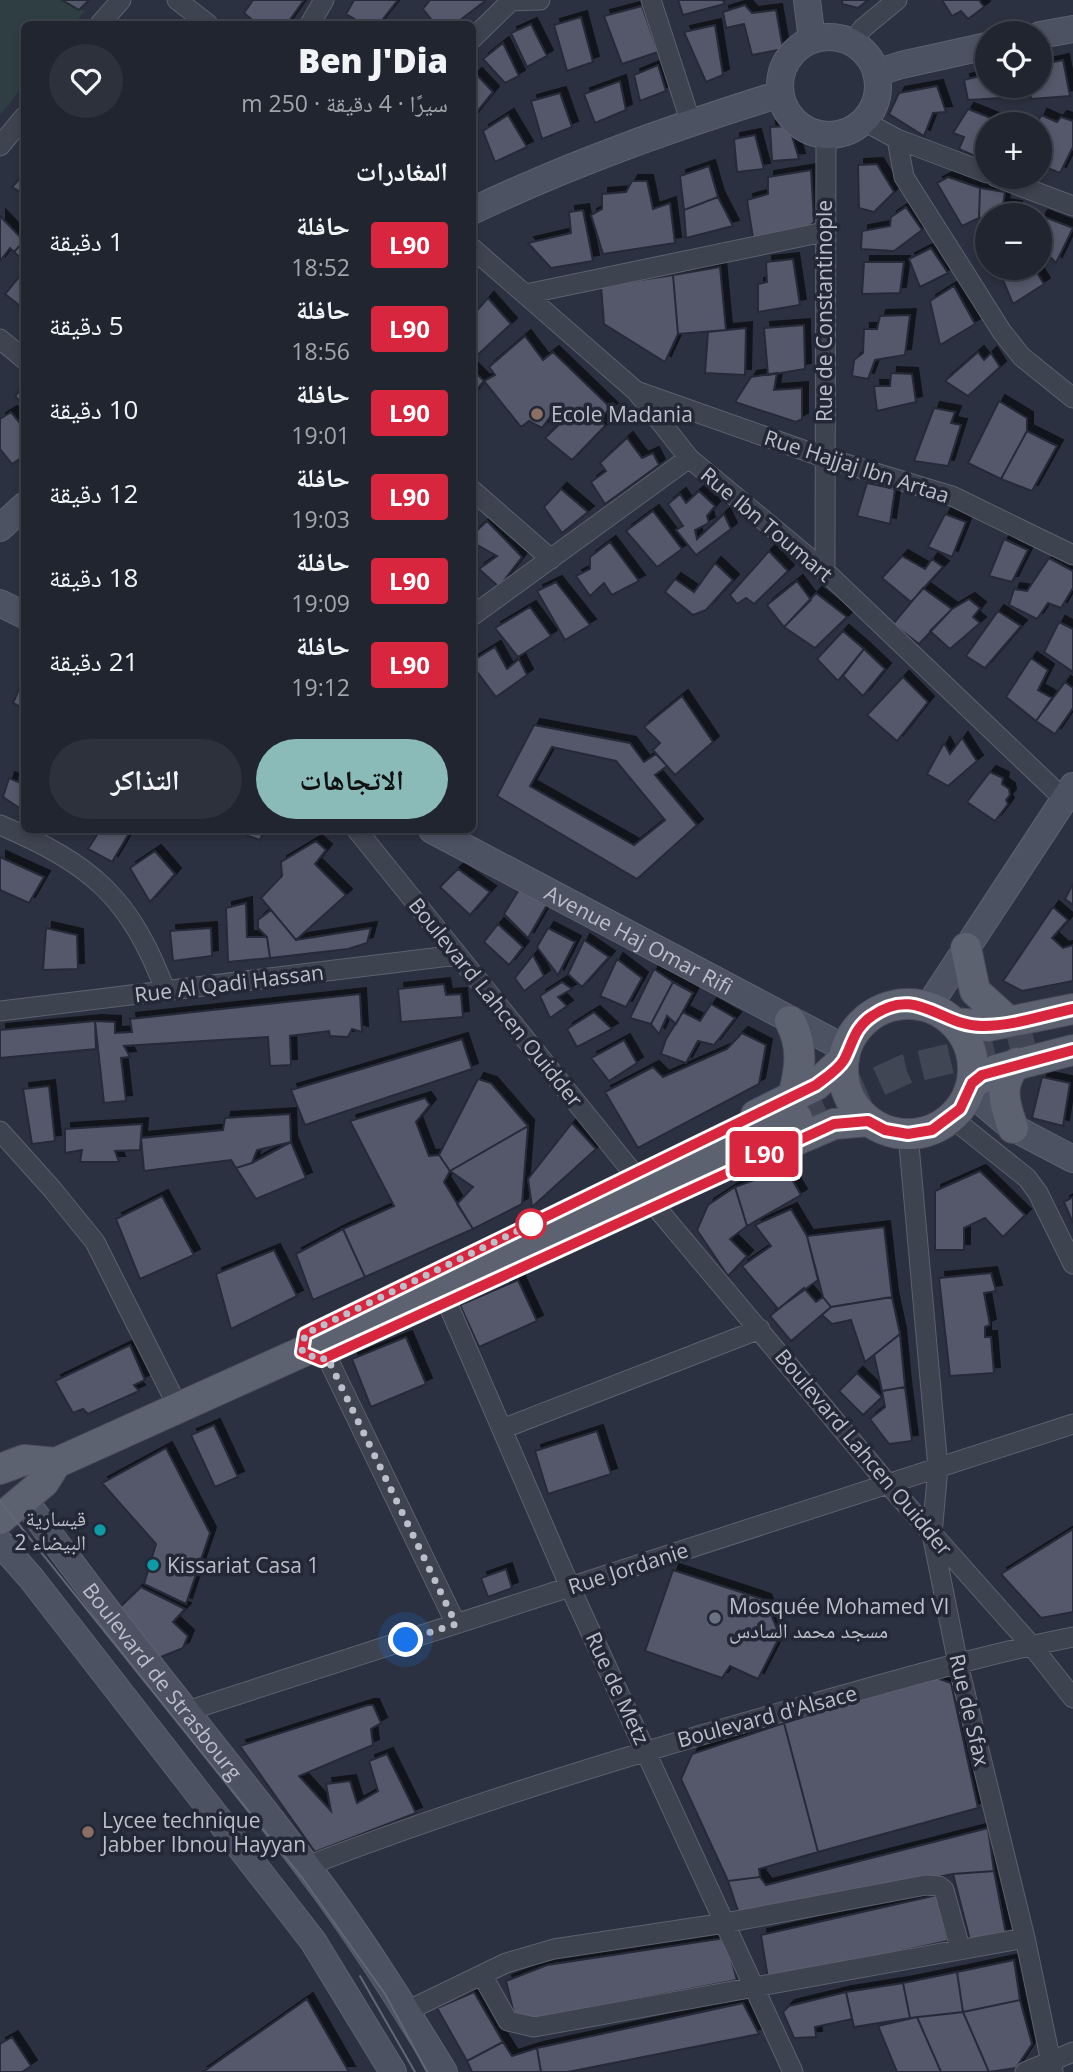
<!DOCTYPE html>
<html lang="ar">
<meta charset="utf-8">
<style>
:root{--surface:#202530;--page:#2d313c;--text:#f1f3f6;--muted:#a2a5ab;--line:#3d424c;--accent:#8bbbb9}
body{margin:0;font-family:"Open Sans","Noto Naskh Arabic",sans-serif;background:var(--page);color:var(--text);direction:rtl;height:100vh;display:flex;flex-direction:column;font-size:26px;white-space:nowrap}
*{box-sizing:border-box;margin:0}
p{font-size:23px;color:var(--muted)}
.icon{flex:none;width:38px;height:38px;fill:none;stroke:currentColor;stroke-width:2;stroke-linecap:round;stroke-linejoin:round}
.map{position:relative;flex:1;overflow:hidden;direction:ltr}
.drawer{position:absolute;left:21px;top:21px;width:455px;height:812px;display:flex;flex-direction:column;background:var(--surface);border-radius:10px;box-shadow:0 4px 10px #0003,0 0 0 2px var(--line);direction:rtl}
.drawer>*{flex:none}
.badge{padding:0 14px;border-radius:5px;font-size:24px;line-height:46px}
.tools{position:absolute;left:975px;top:21px;display:grid;gap:14px}
.tools a{display:grid;place-items:center;width:77px;height:77px;border-radius:50%;background:var(--surface);box-shadow:0 4px 10px #0003,0 0 0 2px var(--line);font-size:35px}
.you{position:absolute;width:35px;height:35px;margin:-18px;border:5px solid #fff;border-radius:50%;background:#1a73e8;box-shadow:0 0 0 10px #1a73e833}
.map>.badge{position:absolute;translate:-50% -50%;box-shadow:0 0 0 4px #fff}
h2{padding:0 28px;font-size:26px;line-height:63px}
.round{display:grid;place-items:center;flex:none;width:74px;height:74px;border-radius:37px;background:var(--page)}
.headline{display:flex;align-items:center;justify-content:space-between;height:119px;padding:0 28px}
h1{font-size:33px;font-weight:800;line-height:52px}
.cta{display:flex;gap:14px;margin-top:auto;padding:14px 28px}
.cta a{flex:1;height:80px;border-radius:42px;background:var(--accent);color:#111;font-size:28px;font-weight:800;line-height:80px;text-align:center}
.cta a+a{background:var(--page);color:var(--text)}
ul{padding:0;list-style:none}
li{display:flex;align-items:center;gap:21px;height:84px;padding:0 28px}
li div{flex:1}
li b{display:block;font-size:26px}
li em{font-style:normal}
li .badge{min-width:77px;font-weight:700;text-align:center}
.map>svg:first-child{display:block}
.green{fill:#2e3e42}
.building{fill:#54596b;stroke:#252a38;stroke-width:2;fill-rule:evenodd;filter:url(#shadow)}
.lines{fill:none;stroke-linecap:round;stroke-linejoin:round}
.primary-tunnel{stroke:#414655;stroke-width:30;stroke-dasharray:30 15;stroke-linecap:butt}
.street-casing{stroke:#5c616e;stroke-width:21}
.secondary-casing{stroke:#5c616e;stroke-width:28}
.primary-casing{stroke:#484c5a;stroke-width:32}
.street{stroke:#3e4350;stroke-width:19}
.secondary{stroke:#4d5263;stroke-width:26}
.primary{stroke:#5d6270;stroke-width:30}
.tram{stroke:#616777;stroke-width:2}
.line-casing{stroke:#fff;stroke-width:16}
.line{stroke:#d7263d;stroke-width:10}
.walk{stroke:#bbbfca;stroke-width:7;stroke-dasharray:0 12.6}
.education-dot{fill:#8d6e63;stroke:#232836;stroke-width:2.5}
.stop-dot{fill:#fff;stroke:#d7263d;stroke-width:3.5}
.culture-dot{fill:#0f9aa8;stroke:#232836;stroke-width:2.5}
.worship-dot{fill:#6b7280;stroke:#232836;stroke-width:2.5}
.labels{text-anchor:middle;dominant-baseline:central;stroke-width:7;stroke-linejoin:round;paint-order:stroke}
.street-label{font-size:21px;fill:#bbbfca;stroke:#232836}
.poi-label{font-size:21px;fill:#bbbfca;stroke:#232836;text-anchor:start}
</style>
<div class="map">
<svg width="1073" height="2072" viewBox="0 0 1073 2072">
<defs>
<filter id="shadow"><feDropShadow dx="6" dy="-6" stdDeviation="0" flood-color="#0009"/></filter>
</defs>
<rect width="100%" height="100%" fill="#2b3140"/>
<path class="green" d="M0 0H62L85 11 74 24H24V85L0 115Z"/>
<path class="building" d="M62 0H89L79 10Z
M253 0H304L287 24H257L244 13Z
M354 0H396L397 1 379 24H363L346 14Z
M430 0H484L485 1 455 24H435L423 9Z
M678 0H723L724 4 683 15Z
M842 0H868L858 8 842 4Z
M942 0H979L984 7 968 19 961 11 952 16Z
M745 5 752 13 776 10 783 49 752 55 744 24 726 28 723 12Z
M642 6 658 52 622 64 604 16Z
M581 17 593 62 567 71 554 25Z
M531 24 547 56 527 67 511 33Z
M715 25 723 75 706 82 684 32Z
M503 43 519 76 505 83 483 59Z
M1063 60 1070 96 1031 99 1029 86H1040V65Z
M658 65 666 91 640 101 634 75Z
M476 74 493 92 472 118V78Z
M987 74V86H998L1001 98 968 100 964 80Z
M620 81 626 110 595 123 584 94Z
M937 86 946 112 933 113 924 136 889 114 899 93Z
M560 93 572 127 542 139 531 101Z
M968 109 996 120 994 124H987V138L977 157 959 149 964 137 953 133Z
M508 115 527 147 495 162 483 131Z
M1041 115 1057 122 1061 117 1073 121V147L1060 173 1040 165V124H1037Z
M789 126 799 159 772 161 770 127Z
M755 135 764 169 737 172 734 139Z
M877 164 894 192 874 212 859 208 858 165Z
M709 166 718 197 684 210 680 176Z
M811 170 814 222 801 233 753 238 747 200 768 194V177Z
M24 174V194L12 187Z
M948 177 980 188 979 218 962 226 937 183Z
M632 181H647L653 209 670 203 675 243 603 254 591 215 602 209V194L626 192Z
M980 188 1005 192 1003 205 1016 207 1013 215H987V220L979 218Z
M718 197 733 226 686 238 684 210Z
M906 207 922 230 894 251 861 249 862 231 890 226 891 217Z
M583 210 593 261 551 268 528 243 571 233 569 212Z
M0 216 24 241 14 252 10 248 0 261Z
M1042 216 1073 228 1056 263 1040 246V219Z
M24 241V261L14 252Z
M931 248 948 273 920 287 909 259Z
M793 259 800 305 758 312V284L767 282 766 262Z
M864 262H904L900 293 862 294Z
M720 267 726 330 678 334 673 275Z
M1007 268H1034L1044 284 1013 304 1000 273Z
M24 271V309L5 294Z
M673 275 678 334 665 362 604 324 601 286Z
M954 286 975 324 940 345 930 301Z
M488 298 511 324 472 360V316Z
M910 315 905 355 875 360 868 379 852 376 854 360 863 353 864 329H877L880 316Z
M804 325 805 369 768 375 764 328Z
M746 328 745 375 705 373 708 332Z
M525 336 543 360 553 352 612 409 598 417 605 426 572 460 545 438 567 417 555 410 542 428 529 421 521 427 484 381 495 375 489 367Z
M978 352 984 360 991 353 1000 367 968 396 945 381Z
M472 369 484 381 472 395Z
M777 373 774 390 802 388V419L796 422 735 402 751 377Z
M891 373 912 374 916 402 877 411 874 386H890Z
M24 385V406L15 396Z
M999 401 1027 418V431L1001 479 968 463Z
M934 408 955 412 951 423 961 425 948 466 914 461Z
M11 412 24 428V456L12 464 0 449V419Z
M1027 431 1057 446 1032 491 1001 479Z
M627 438 642 458 653 453 659 465 605 504 591 482 606 471 600 463Z
M867 483 895 489 890 524 857 516Z
M561 489 588 512 562 533 544 507Z
M699 491 715 506 707 516 709 523 695 530 697 539 724 514 731 529 696 555 676 530 683 526 668 504 680 494 686 503Z
M653 511 682 549 657 567 626 531Z
M945 514 966 522 952 557 928 547Z
M487 521 522 557 499 587 479 569 497 556 472 542V535Z
M1004 539 1028 550 1012 582 989 576Z
M610 542 639 581 612 595 604 583 590 596 576 576 590 569V557Z
M769 551 788 571 754 604 746 598 737 604 730 595Z
M902 556 925 569 932 559 943 567 911 602 882 578Z
M1049 558 1073 571V588L1061 608 1048 603 1037 619 1009 605 1014 589 1027 591Z
M715 563 733 580 706 610 693 615 665 592 675 579 694 592Z
M797 581 811 600 784 627 767 605Z
M556 582 590 625 565 640 537 591Z
M923 588 952 609 919 644 893 624Z
M816 593 847 617 815 648 784 627Z
M969 599 980 608 973 617 980 623 950 649 930 631 952 609Z
M530 607 551 636 518 657 495 628Z
M998 611 1021 626 985 668 966 656Z
M1059 622 1073 629V672L1044 652Z
M843 631 864 649 838 681 817 659Z
M495 647 507 669 519 659 527 675 496 697 472 665V661Z
M864 649 885 669 863 696 843 676Z
M1031 658 1048 670 1038 690 1052 698 1036 721 1006 697Z
M24 677V709L13 703Z
M903 677 928 702 897 741 867 715Z
M1065 682 1073 688V708L1055 734 1036 721Z
M682 696 713 742 675 775 653 750 660 743 644 727Z
M534 725 630 743 644 762 656 754 667 766 655 775 697 825 637 879 497 796ZM552 747 616 761 665 820 634 845 530 786Z
M962 738 977 761 948 786 927 774 944 743 950 754Z
M24 764V811L3 797 9 778 18 782Z
M990 772 1003 778 1002 784 1009 789 1010 795 1006 800 1008 804 995 821 967 802Z
M100 830H131L112 862 88 849Z
M250 830H264L260 840 248 836Z
M316 841 326 850 315 864 346 895 296 940 261 898 282 876 281 862Z
M155 851 175 874 150 902 130 868Z
M0 857 44 877 29 903 0 890Z
M458 869 490 892 470 915 440 887Z
M1073 884V905L1065 899Z
M520 888 547 905 528 938 504 914Z
M246 903 247 937H267L270 958 228 962 226 908Z
M1053 907 1068 920 1052 938 1063 948 1073 945V981L1022 991 1003 981Z
M271 910 296 940 371 928 367 943 348 949 270 958 267 937 258 928V920Z
M498 924 523 947 509 965 484 942Z
M46 928 77 935 78 969 43 970Z
M211 928 212 956 173 961 170 931Z
M548 928 575 942 558 975 537 947Z
M584 940 609 957 582 987 568 974Z
M533 955 544 976 524 991 515 978Z
M617 959 642 978 626 1007 600 996Z
M654 969 673 982 651 1024 630 1018Z
M562 982 572 989 558 997 567 1006 550 1018 540 996Z
M673 982 693 993 676 1024 667 1016 659 1034 651 1024Z
M444 984 446 995 461 994 463 1017 401 1022 398 989Z
M360 994 362 1032 352 1029 348 1037 330 1036 329 1031 290 1036 291 1065 270 1066 268 1037 124 1046 130 1057 121 1058 126 1101 104 1103 95 1021 115 1022V1033L132 1032 130 1019Z
M711 1004 735 1018 714 1045 698 1041 686 1063 661 1054 666 1039 683 1012 700 1021Z
M594 1012 612 1029 577 1047 567 1029Z
M95 1021 96 1049 0 1058V1030Z
M742 1033 766 1045 759 1084 638 1148 605 1092 653 1067 663 1077 727 1049Z
M462 1039 472 1069 305 1125 291 1090Z
M624 1040 637 1063 609 1081 591 1058Z
M1042 1077 1070 1083 1063 1126 1032 1118Z
M478 1079 491 1083 528 1126 450 1171 439 1155Z
M49 1086 55 1141 32 1144 23 1089Z
M425 1098 430 1105 416 1122 429 1156 439 1155 450 1171 444 1182 473 1229 365 1277 343 1229 394 1206 350 1121Z
M290 1114 291 1142 257 1150 252 1163 236 1168 231 1160 144 1171 141 1138 223 1130 225 1118Z
M572 1123 596 1149 532 1207 528 1179Z
M142 1124 140 1150 115 1151 119 1162H80L82 1150 65 1153V1129Z
M528 1126 522 1204 473 1229 457 1204 473 1187 450 1171Z
M291 1142 306 1178 256 1199 236 1168 252 1163Z
M786 1169 801 1195 747 1226 735 1187Z
M980 1171 1025 1215 1003 1237 985 1218 964 1228V1250H935V1191Z
M735 1187 747 1226 730 1239 747 1256 728 1276 697 1230 708 1205Z
M162 1196 194 1255 140 1279 116 1219Z
M1073 1197V1223L1064 1202Z
M791 1209 807 1236 818 1280 778 1309 742 1266 771 1246 755 1225Z
M884 1227 892 1297 831 1307 823 1297 807 1236Z
M343 1229 365 1277 313 1300 296 1254Z
M274 1250 297 1296 231 1329 216 1274Z
M991 1273 996 1291 984 1293 990 1325 985 1327V1337H991L994 1373 950 1376 939 1278Z
M518 1280 537 1321 479 1347 460 1305Z
M804 1288 816 1302 823 1297 831 1307 791 1341 770 1316Z
M892 1297 900 1334 865 1362 851 1320 832 1324 822 1315 831 1307Z
M900 1334 905 1387 882 1391 874 1355Z
M406 1337 426 1384 371 1407 352 1359Z
M130 1345 145 1380 134 1385 139 1391 88 1414 83 1409 73 1413 55 1381Z
M857 1373 882 1397 863 1415 839 1391Z
M905 1387 912 1441 889 1444 870 1419 885 1407 882 1391Z
M214 1425 238 1477 215 1487 191 1435Z
M597 1431 611 1474 548 1494 535 1451Z
M166 1448 210 1533 186 1604 144 1584 156 1544 102 1483Z
M1073 1529V1612L1041 1618 1001 1574Z
M506 1569 512 1588 488 1597 481 1578Z
M673 1570 765 1600 780 1636 758 1679 730 1666 722 1678 645 1651Z
M141 1587 185 1609 173 1622 188 1636 183 1648 156 1659 117 1610Z
M931 1676 951 1683 978 1808 818 1852 784 1723Z
M368 1705H373L381 1723 371 1729 373 1745 299 1776 331 1811 326 1784 350 1781 357 1803 378 1791 369 1761 387 1754 416 1813 315 1852 240 1746Z
M784 1723 818 1852 759 1869 760 1877 728 1881 681 1779 692 1754Z
M988 1828 994 1871 953 1874 740 1917 728 1881 760 1877 766 1885Z
M994 1871 1006 1934 971 1944 953 1874Z
M937 1895 948 1941 768 1979 761 1935Z
M725 1938 737 1980 516 2022 506 1981 547 1965Z
M1014 1960 1020 2000 963 2012 957 1972Z
M957 1972 963 2012 910 2018 903 1983Z
M903 1983 910 2018 854 2027 846 1992Z
M474 1992 503 2042 467 2061 437 2008Z
M846 1992 852 2019 815 2027 816 2037 794 2038 783 2012 789 2006Z
M307 1999 349 2072H203Z
M1020 2000 1032 2044 1016 2068 989 2072 963 2012Z
M743 2003 759 2034 568 2072H541L537 2048Z
M963 2012 989 2072H941L917 2017Z
M917 2017 941 2072H897L878 2026Z
M12 2037 31 2066 22 2072H0V2044Z
M503 2042 512 2056 537 2048 541 2072H472L467 2061Z"/>
<g class="lines">
<path class="primary-tunnel" d="M797 1118 906 1069 1034 1039"/>
<defs>
<path id="street" d="M177 0 208 24
M651 0 691 123
M510 1 540 0
M100 24 121 0
M310 24 324 0
M472 39 512 0
M851 43 863 28 897 0
M864 121 897 139 987 173
M897 139 904 177 1002 332 1022 357 1073 398
M0 146 24 117
M996 177 1073 206
M472 248 636 391 689 458 825 571 1064 799
M526 294 824 232
M0 339 24 359
M636 391 823 457 952 496 1073 555
M472 490 551 559
M825 571 826 135
M472 616 689 458
M0 825C93 865 130 897 166 992
M357 830 634 1174
M0 1011 458 955
M952 1118 1027 1178 1038 1193 1073 1264
M0 1131 52 1189 95 1242 178 1407
M908 1134 938 1468 932 1534 958 1664 1025 1938 1053 2072
M655 1206 888 1484 1031 1645 1073 1698
M447 1302 570 1587 793 2072
M327 1357 456 1624
M502 1429 760 1329
M184 1712 1073 1424
M307 1866C473 1802 640 1751 811 1704 898 1680 985 1654 1073 1637
M482 1975 508 2021 534 2027 1025 1938
M407 2011 506 1963 554 1949 725 1923 926 1885 939 1886 944 1890 960 1948
M1025 2072 1073 2052"/>
<g id="secondary">
<path d="M807 0 812 40"/>
<path d="M1040 35 1073 29"/>
<circle cx="829" cy="86" r="49"/>
<path d="M876 73 901 65 987 46"/>
<path d="M472 211C572 163 675 127 780 94"/>
<path d="M0 528 24 506"/>
<path d="M0 603 24 615"/>
<path id="s1" d="M432 830 846 1049"/>
<path d="M928 1007 1073 786"/>
<path d="M970 1092 1010 1126 1073 1159"/>
<path id="s2" d="M24 1499C114 1625 213 1742 306 1865 356 1930 401 2002 444 2072"/>
<path d="M0 1543 31 1578 313 1941 393 2072"/>
</g>
<path id="primary" d="M966 948 975 991 1009 1022
M843 1069a65 65 0 1 1 130 0a65 65 0 1 1-130 0Z
M790 1021C804 1047 800 1070 793 1097
M955 1023 988 1026 1073 1009
M973 1083 996 1070 1073 1050
M756 1115 816 1085 844 1059
M1013 1128C1004 1103 998 1084 1017 1063
M773 1150 834 1124 868 1121
M0 1469 24 1460 56 1463 302 1352 797 1118
M0 1519 44 1482 56 1463"/>
</defs>
<use href="#street" class="street-casing"/>
<use href="#secondary" class="secondary-casing"/>
<use href="#primary" class="primary-casing"/>
<use href="#street" class="street"/>
<use href="#secondary" class="secondary"/>
<use href="#primary" class="primary"/>
<path class="tram" d="M0 1501 303 1879 385 1994 427 2072
M360 1976 415 2072"/>
</g>
<g class="lines">
<defs>
<path id="line" d="M1073 1009C1044 1015 1013 1026 983 1026 941 1027 917 984 872 1016 854 1028 853 1043 844 1060 838 1070 825 1078 816 1085L305 1334 302 1352 321 1360 327 1357 834 1124 868 1121 885 1130 908 1134 932 1130 960 1109 972 1083 982 1075 1073 1050"/>
</defs>
<use href="#line" class="line-casing"/>
<use href="#line" class="line"/>
<path class="walk" d="M406 1640 456 1624 327 1357 321 1360 302 1352 305 1334 540 1220 531 1224"/>
</g>
<g class="education-dot">
<circle cx="537" cy="414" r="7"/>
<circle cx="88" cy="1832" r="7"/>
</g>
<circle class="stop-dot" cx="531" cy="1224" r="14"/>
<g class="culture-dot">
<circle cx="100" cy="1530" r="7"/>
<circle cx="153" cy="1565" r="7"/>
</g>
<circle class="worship-dot" cx="715" cy="1618" r="7"/>
<g class="labels">
<g class="street-label">
<text transform="translate(824 311) rotate(-90)">Rue de Constantinople</text>
<text transform="translate(857 466) rotate(18)">Rue Hajjaj Ibn Artaa</text>
<text transform="translate(767 524) rotate(40)">Rue Ibn Toumart</text>
<text stroke="none"><textPath href="#s1" startOffset="234">Avenue Haj Omar Rifi</textPath></text>
<text transform="translate(229 983) rotate(-7)">Rue Al Qadi Hassan</text>
<text transform="translate(496 1002) rotate(51)">Boulevard Lahcen Ouidder</text>
<text transform="translate(864 1452) rotate(50)">Boulevard Lahcen Ouidder</text>
<text transform="translate(628 1568) rotate(-18)">Rue Jordanie</text>
<text stroke="none"><textPath href="#s2" startOffset="229">Boulevard de Strasbourg</textPath></text>
<text transform="translate(618 1688) rotate(65)">Rue de Metz</text>
<text transform="translate(970 1710) rotate(77)">Rue de Sfax</text>
<text transform="translate(767 1716) rotate(-15)">Boulevard d'Alsace</text>
</g>
<g class="poi-label">
<text x="551" y="414">Ecole Madania</text>
<text x="86" y="1518" text-anchor="end">قيسارية<tspan x="86" dy="24">البيضاء 2</tspan></text>
<text x="167" y="1565">Kissariat Casa 1</text>
<text x="729" y="1606">Mosquée Mohamed VI<tspan x="729" dy="24">مسجد محمد السادس</tspan></text>
<text x="102" y="1820">Lycee technique<tspan x="102" dy="24">Jabber Ibnou Hayyan</tspan></text>
</g>
</g>
</svg>
<div class="tools">
<a><svg class="icon" aria-label="locate" viewBox="0 0 24 24"><circle cx="12" cy="12" r="6"/><path d="M12 2v4M12 18v4M2 12h4M18 12h4"/></svg></a>
<a>+</a>
<a>−</a>
</div>
<div class="you" style="left:406px;top:1640px"></div>
<b class="badge" style="left:764px;top:1154px;background:#d7263d;color:#fff">L90</b>
<section class="drawer">
<div class="headline"><div><h1>Ben J'Dia</h1><p>سيرًا · 4 دقيقة · 250 m</p></div><a class="round"><svg class="icon" aria-label="heart" viewBox="0 0 24 24"><path d="M12 20l-8-8c-3-5 5-10 8-4 3-6 11-1 8 4z"/></svg></a></div>
<h2>المغادرات</h2>
<ul>
<li><span class="badge" style="background:#d7263d;color:#fff">L90</span><div><b>حافلة</b><p>18:52</p></div><em>1 دقيقة</em></li>
<li><span class="badge" style="background:#d7263d;color:#fff">L90</span><div><b>حافلة</b><p>18:56</p></div><em>5 دقيقة</em></li>
<li><span class="badge" style="background:#d7263d;color:#fff">L90</span><div><b>حافلة</b><p>19:01</p></div><em>10 دقيقة</em></li>
<li><span class="badge" style="background:#d7263d;color:#fff">L90</span><div><b>حافلة</b><p>19:03</p></div><em>12 دقيقة</em></li>
<li><span class="badge" style="background:#d7263d;color:#fff">L90</span><div><b>حافلة</b><p>19:09</p></div><em>18 دقيقة</em></li>
<li><span class="badge" style="background:#d7263d;color:#fff">L90</span><div><b>حافلة</b><p>19:12</p></div><em>21 دقيقة</em></li>
</ul>
<div class="cta"><a>الاتجاهات</a><a>التذاكر</a></div>
</section>
</div>
